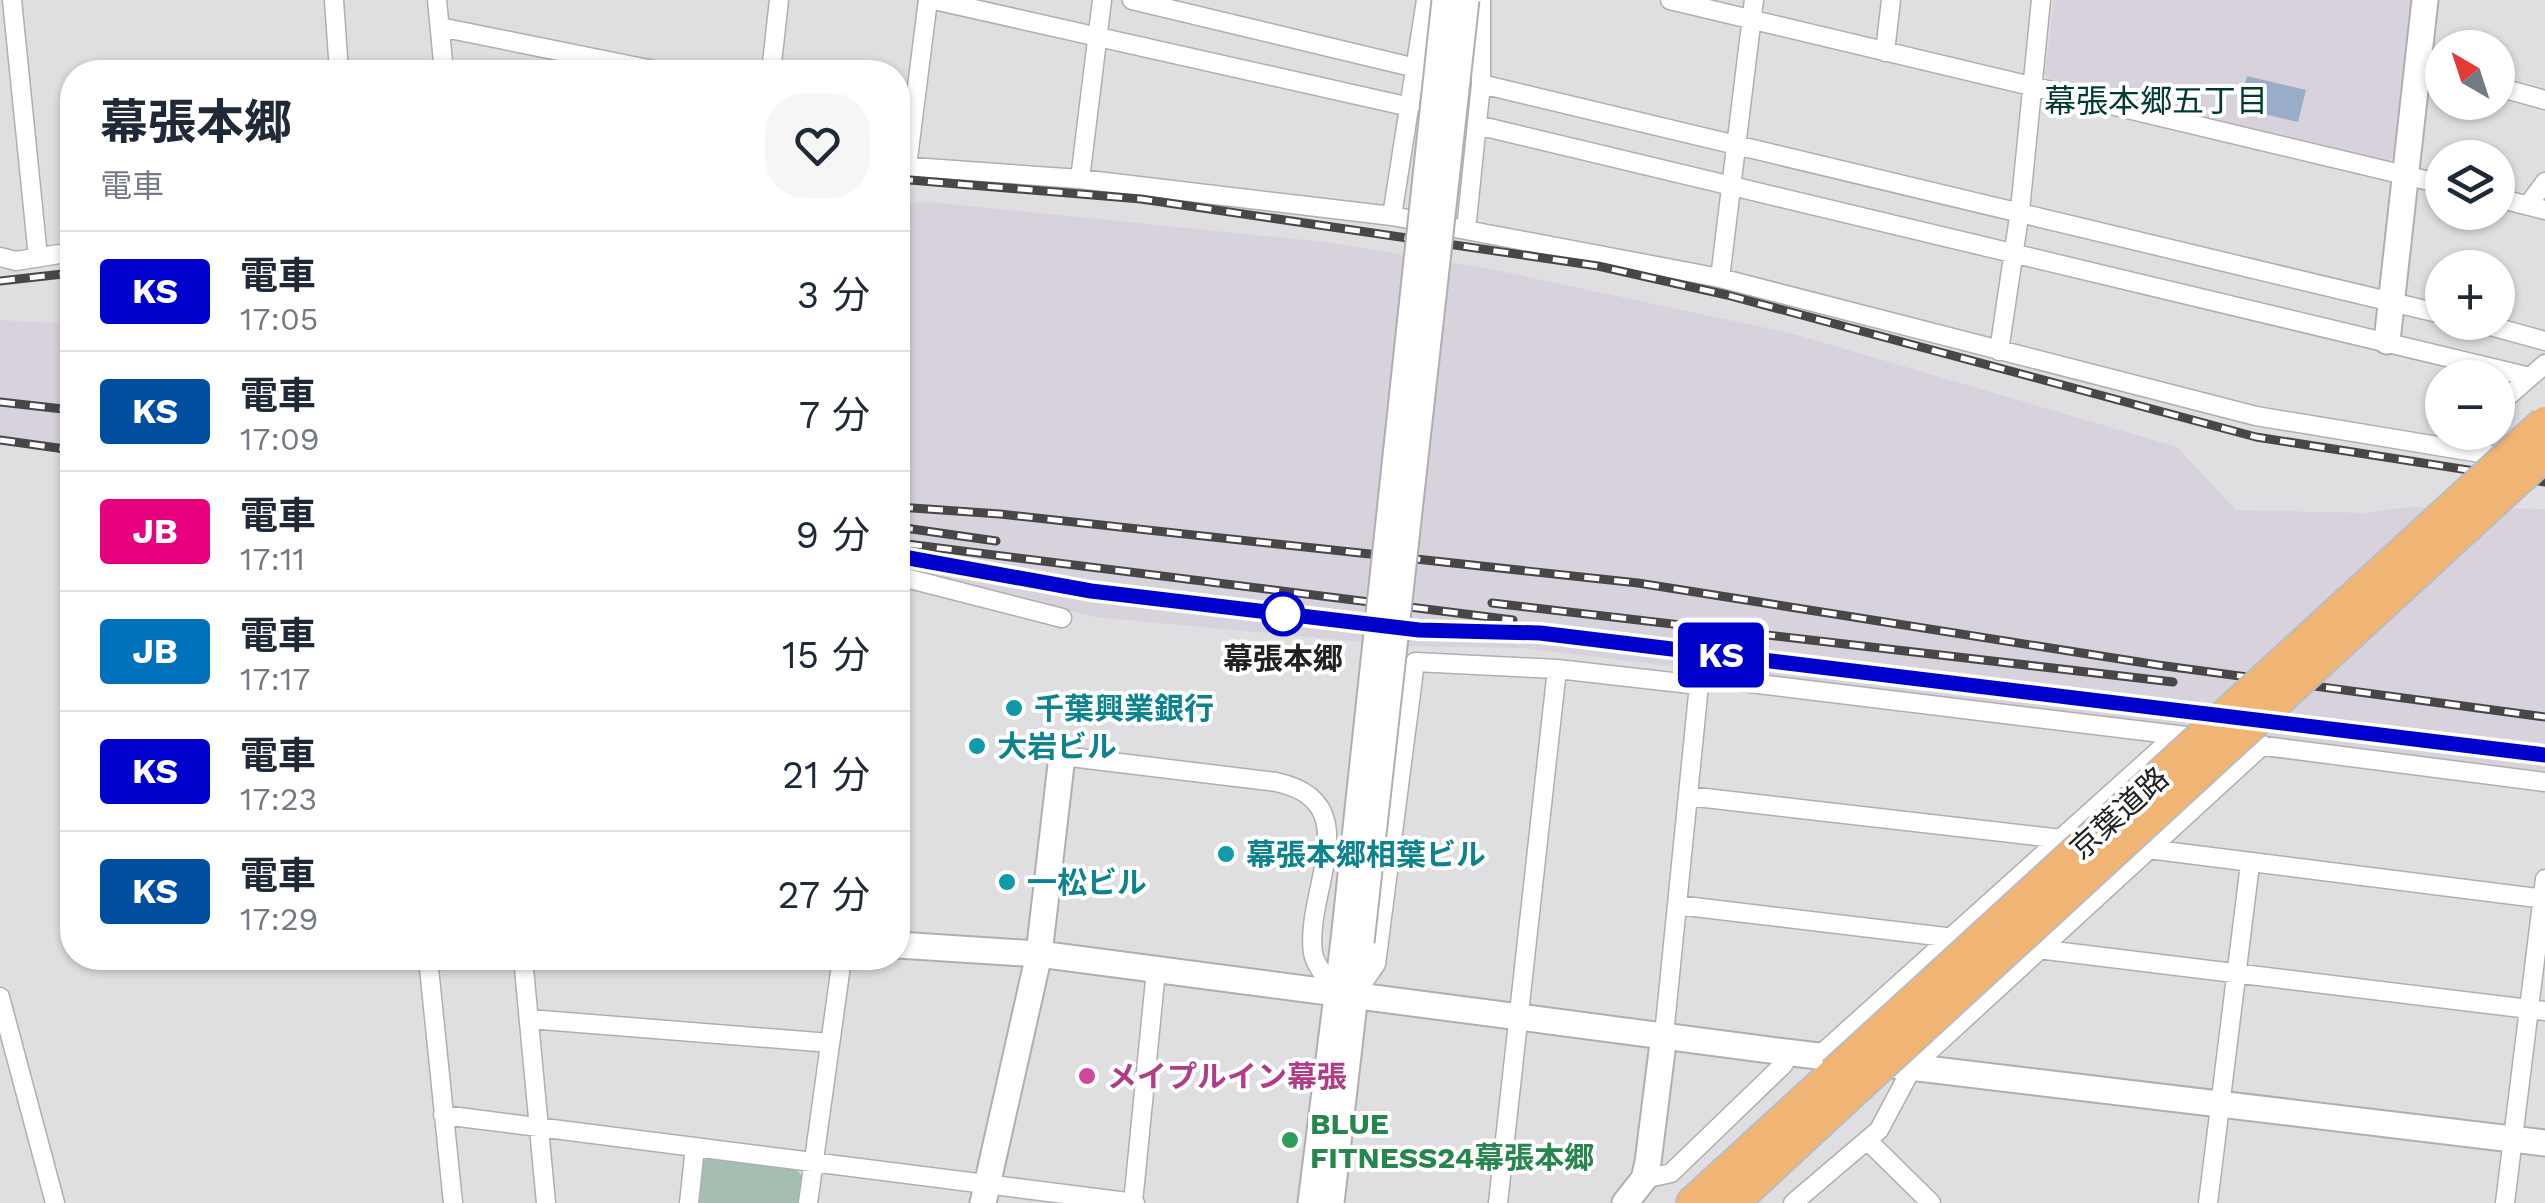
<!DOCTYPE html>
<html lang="ja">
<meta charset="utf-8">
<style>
:root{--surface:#fff;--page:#f6f6f7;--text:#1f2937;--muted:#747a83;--line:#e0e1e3}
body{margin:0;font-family:"Work Sans","Noto Sans JP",sans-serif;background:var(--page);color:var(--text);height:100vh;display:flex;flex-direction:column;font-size:38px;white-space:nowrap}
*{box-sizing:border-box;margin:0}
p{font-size:32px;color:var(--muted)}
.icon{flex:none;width:55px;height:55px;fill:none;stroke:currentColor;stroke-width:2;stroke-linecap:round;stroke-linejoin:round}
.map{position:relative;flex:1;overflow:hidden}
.side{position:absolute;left:60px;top:60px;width:850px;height:910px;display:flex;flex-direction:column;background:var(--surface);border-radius:40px;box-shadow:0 2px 8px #0004}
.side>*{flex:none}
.badge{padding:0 20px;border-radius:8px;font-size:35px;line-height:65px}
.needle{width:65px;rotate:321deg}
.tools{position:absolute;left:2425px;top:30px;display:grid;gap:20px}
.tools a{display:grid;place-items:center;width:90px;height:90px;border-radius:50%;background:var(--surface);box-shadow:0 2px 8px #0004;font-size:50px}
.map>.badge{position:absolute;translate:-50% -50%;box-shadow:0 0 0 5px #fff}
.round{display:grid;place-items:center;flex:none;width:105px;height:105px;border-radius:40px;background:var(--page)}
.summary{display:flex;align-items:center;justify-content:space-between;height:170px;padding:0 40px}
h1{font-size:48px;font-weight:700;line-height:75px}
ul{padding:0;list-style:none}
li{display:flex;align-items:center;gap:30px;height:120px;padding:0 40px;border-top:2px solid var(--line)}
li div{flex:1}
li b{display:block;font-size:38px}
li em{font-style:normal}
li .badge{min-width:110px;font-weight:700;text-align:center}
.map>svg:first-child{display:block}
.built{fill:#d8d2dc}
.green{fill:#a4bfb1}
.water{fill:#9aadc8}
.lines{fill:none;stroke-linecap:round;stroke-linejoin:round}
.street-casing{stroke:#afaeb1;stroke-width:21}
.secondary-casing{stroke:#afaeb1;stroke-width:29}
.highway-casing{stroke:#bdbcbd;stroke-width:36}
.street{stroke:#fff;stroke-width:18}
.secondary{stroke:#fff;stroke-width:25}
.highway{stroke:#f0b474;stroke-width:32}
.rail-casing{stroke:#484748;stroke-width:9}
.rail{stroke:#fff;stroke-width:5;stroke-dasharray:15;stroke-linecap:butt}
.secondary-bridge-casing{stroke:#afaeb1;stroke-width:29;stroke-linecap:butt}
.highway-bridge-casing{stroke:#bdbcbd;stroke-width:36;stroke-linecap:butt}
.secondary-bridge{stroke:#fff;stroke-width:25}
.highway-bridge{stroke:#f0b474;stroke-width:32}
.line-casing{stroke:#fff;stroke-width:22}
.line{stroke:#0000cd;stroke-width:15}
.stop-dot{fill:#fff;stroke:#0000cd;stroke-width:5}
.culture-dot{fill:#0f9aa8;stroke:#fff;stroke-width:4}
.hotel-dot{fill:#d1479c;stroke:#fff;stroke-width:4}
.leisure-dot{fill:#2e9e5b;stroke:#fff;stroke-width:4}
.labels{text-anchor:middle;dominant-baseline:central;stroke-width:8;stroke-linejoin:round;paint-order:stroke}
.stop-label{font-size:30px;font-weight:bold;fill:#222122;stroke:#fff}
.culture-label{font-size:30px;font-weight:bold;fill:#0d838f;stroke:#fff;text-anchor:start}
.street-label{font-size:30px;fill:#222122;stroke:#fff}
.hotel-label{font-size:30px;font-weight:bold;fill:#b23c85;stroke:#fff;text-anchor:start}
.leisure-label{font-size:30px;font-weight:bold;fill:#27864d;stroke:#fff;text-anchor:start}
.neighbourhood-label{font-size:32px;fill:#003b2e;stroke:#fff}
</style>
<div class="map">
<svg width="2545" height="1203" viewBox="0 0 2545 1203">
<rect width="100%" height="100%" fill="#dfdee1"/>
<path class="built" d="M2054 0H2411L2393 157 2383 164 2053 85 2045 75Z
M928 202 1325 242 1486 268 1794 334 2177 447 2236 510 2365 513 2408 507 2545 509V771L1522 648 1406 646 1095 617 898 571V204Z
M0 320 72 324V454L0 444Z"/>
<path class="green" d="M708 1157 795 1168 803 1177 801 1203H694L698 1165Z"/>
<path class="water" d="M2247 76 2306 90 2298 122 2239 108Z"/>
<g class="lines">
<defs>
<path id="street" d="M12 0 38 257
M334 0 339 72
M437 0 444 72
M934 0 1410 107
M1132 0 1416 68
M1670 0 2442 184
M440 27 663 72
M1885 52 1891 0
M2418 64 2442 71
M771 72 779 0
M1481 84 2442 314
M2498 87 2545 100
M1477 125 2530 377
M898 166 1080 179 1392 216 1720 278 2256 416 2510 458
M907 166 928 0
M1080 179 1102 0
M2498 198 2545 210
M2528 205 2545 182
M1392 216 1426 0
M1466 230 1481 84V0
M0 257 16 261 72 252
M1720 278 1754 0
M2476 322 2545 341
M1999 351 2020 210 2041 0
M2498 405 2545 364
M898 576 1062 618
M2233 742 2545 782
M1062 756 1276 782C1370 802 1304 891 1313 953 1315 966 1330 982 1337 993
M1688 796 2062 839
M2148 849 2545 899
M1677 905 1954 938
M2038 949 2545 1011
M428 958 453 1203
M523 958 546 1203
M1358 990 1376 964 1415 662 1557 669 1699 685 1717 679 2202 738
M0 997 55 1203
M529 1019 830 1043
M1664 1035 1699 685
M1820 1055 2176 735
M443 1115 1135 1203
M1867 1140 1931 1203
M1644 1179 1671 1173 1784 1064 1785 1052
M689 1203 695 1147
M808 1203 842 958
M1133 1203 1156 970
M1498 1203 1557 669
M1793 1203 1879 1130 1913 1066 2263 745
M2208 1203 2250 864
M2505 1203 2545 879"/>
<path id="secondary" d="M2387 341 2425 0
M898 945 1039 954 1785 1052 2545 1143
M983 1203 1039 954 1062 756
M1311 1203 1344 940
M1331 1203 1361 942
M1625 1203 1644 1179 1648 1162 1664 1035"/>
<path id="highway" d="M1693 1203 1834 1074
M1732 1203 1858 1086"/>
</defs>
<use href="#street" class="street-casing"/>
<use href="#secondary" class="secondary-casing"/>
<use href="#highway" class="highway-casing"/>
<use href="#street" class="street"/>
<use href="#secondary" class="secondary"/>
<use href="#highway" class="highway"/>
<defs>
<path id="rail" d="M898 179 1141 199 1598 266 1727 295 2256 437 2545 482
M0 281 72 273
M0 402 72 410
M0 440 72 450
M898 507 1000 514 1638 583 2158 665 2545 717
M898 527 996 541
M907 544 1513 620
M898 556 1091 591 1419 630 1540 633 2545 755
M1492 603 2173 682"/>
</defs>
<use href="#rail" class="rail-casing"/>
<use href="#rail" class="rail"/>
<defs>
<path id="secondary-bridge" d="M1344 940 1445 0
M1361 942 1466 0"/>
<path id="highway-bridge" d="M1834 1074 2545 423
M1858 1086 2545 454"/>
</defs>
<use href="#secondary-bridge" class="secondary-bridge-casing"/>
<use href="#highway-bridge" class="highway-bridge-casing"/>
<use href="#secondary-bridge" class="secondary-bridge"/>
<use href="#highway-bridge" class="highway-bridge"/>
</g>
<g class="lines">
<defs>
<path id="line" d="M898 556 1091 591 1419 630 1540 633 2545 755"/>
</defs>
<use href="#line" class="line-casing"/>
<use href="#line" class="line"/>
</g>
<circle class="stop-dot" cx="1283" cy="614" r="20"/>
<g class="culture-dot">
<circle cx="1014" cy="708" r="10"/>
<circle cx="977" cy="746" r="10"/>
<circle cx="1226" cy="854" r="10"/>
<circle cx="1007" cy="882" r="10"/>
</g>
<circle class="hotel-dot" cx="1087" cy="1076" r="10"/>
<circle class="leisure-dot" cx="1290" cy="1140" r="10"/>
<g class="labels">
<g class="stop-label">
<text x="1283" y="658">幕張本郷</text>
</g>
<g class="culture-label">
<text x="1034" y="708">千葉興業銀行</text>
<text x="997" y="746">大岩ビル</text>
<text x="1246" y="854">幕張本郷相葉ビル</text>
<text x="1027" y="882">一松ビル</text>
</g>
<g class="street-label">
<text transform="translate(2119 813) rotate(-42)">京葉道路</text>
</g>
<g class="hotel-label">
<text x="1107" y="1076">メイプルイン幕張</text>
</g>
<g class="leisure-label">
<text x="1310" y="1123">BLUE<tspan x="1310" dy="34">FITNESS24幕張本郷</tspan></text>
</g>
<g class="neighbourhood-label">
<text x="2156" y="101">幕張本郷五丁目</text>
</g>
</g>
</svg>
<div class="tools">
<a><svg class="needle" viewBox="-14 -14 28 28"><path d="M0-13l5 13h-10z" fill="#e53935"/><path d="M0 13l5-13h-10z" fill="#747a83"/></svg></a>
<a><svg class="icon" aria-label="layers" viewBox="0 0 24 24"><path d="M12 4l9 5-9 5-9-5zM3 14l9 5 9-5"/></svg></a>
<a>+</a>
<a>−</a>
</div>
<b class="badge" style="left:1721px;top:655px;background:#0000cd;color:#fff">KS</b>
<section class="side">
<div class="summary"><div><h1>幕張本郷</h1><p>電車</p></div><a class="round"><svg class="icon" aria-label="heart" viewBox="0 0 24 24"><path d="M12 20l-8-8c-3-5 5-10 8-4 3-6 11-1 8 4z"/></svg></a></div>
<ul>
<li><span class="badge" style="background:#0000cd;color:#fff">KS</span><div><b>電車</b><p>17:05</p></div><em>3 分</em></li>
<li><span class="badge" style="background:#014ea0;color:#fff">KS</span><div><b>電車</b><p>17:09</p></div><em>7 分</em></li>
<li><span class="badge" style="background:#e6007e;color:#fff">JB</span><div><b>電車</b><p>17:11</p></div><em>9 分</em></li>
<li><span class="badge" style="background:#0072bc;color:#fff">JB</span><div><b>電車</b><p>17:17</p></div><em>15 分</em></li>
<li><span class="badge" style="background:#0000cd;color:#fff">KS</span><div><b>電車</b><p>17:23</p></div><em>21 分</em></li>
<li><span class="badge" style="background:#014ea0;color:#fff">KS</span><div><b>電車</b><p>17:29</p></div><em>27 分</em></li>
</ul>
</section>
</div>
